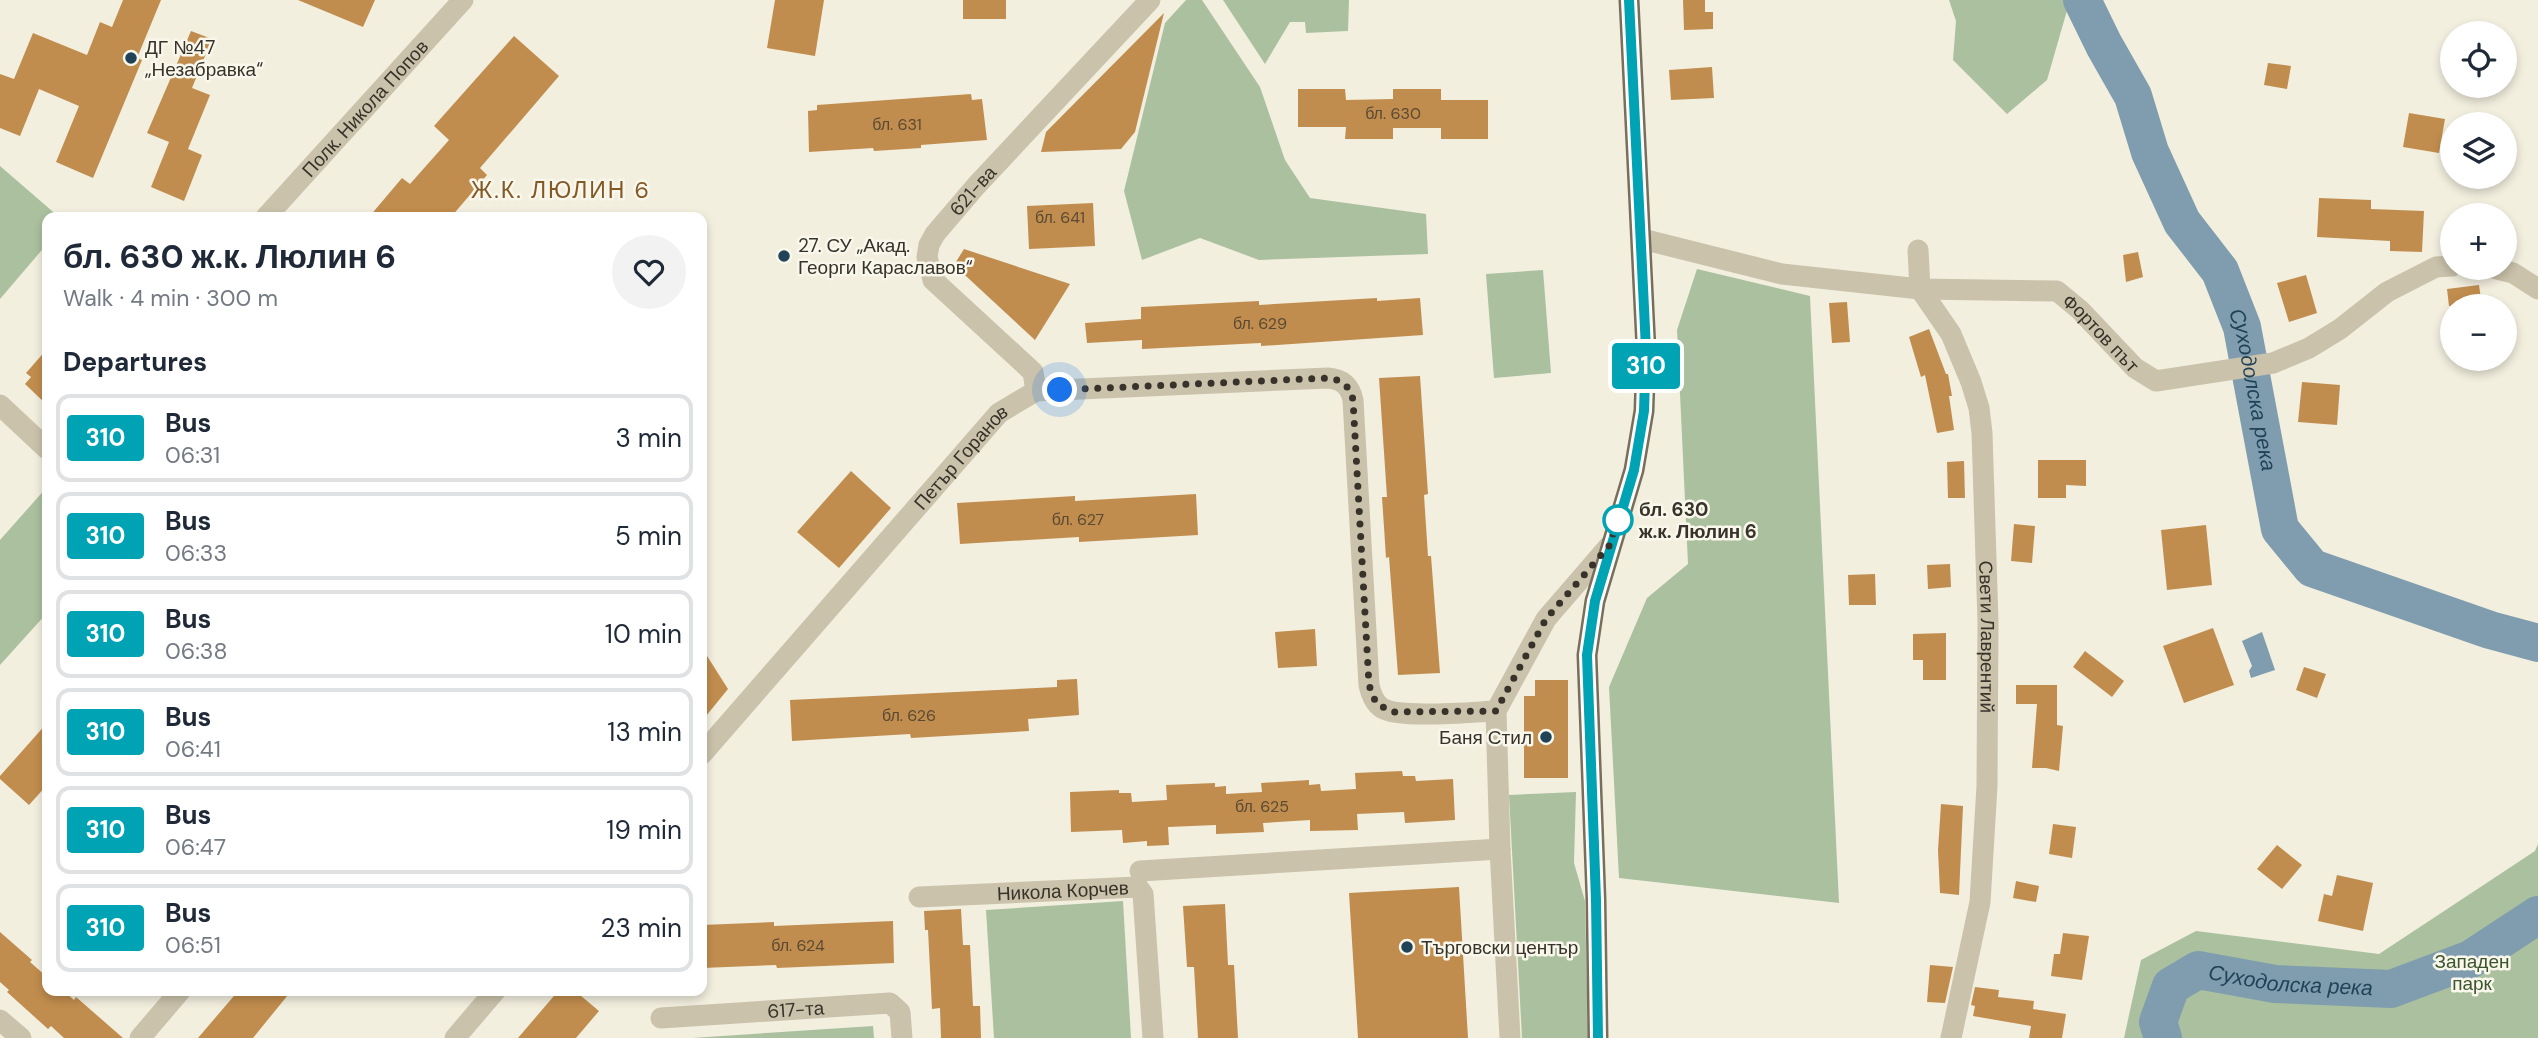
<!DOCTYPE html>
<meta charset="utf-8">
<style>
:root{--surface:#fff;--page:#f2f2f3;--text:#1f2937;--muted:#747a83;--line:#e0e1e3}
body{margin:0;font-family:"DM Sans",sans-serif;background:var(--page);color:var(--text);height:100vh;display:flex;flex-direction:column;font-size:26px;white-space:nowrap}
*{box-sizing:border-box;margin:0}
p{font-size:23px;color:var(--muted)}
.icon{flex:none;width:38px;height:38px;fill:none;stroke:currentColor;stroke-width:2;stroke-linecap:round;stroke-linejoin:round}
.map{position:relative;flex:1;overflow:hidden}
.panel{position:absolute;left:42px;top:212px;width:665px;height:784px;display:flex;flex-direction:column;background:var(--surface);border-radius:14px;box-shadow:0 4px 10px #0003}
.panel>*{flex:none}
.badge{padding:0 14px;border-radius:5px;font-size:24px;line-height:46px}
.controls{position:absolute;left:2440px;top:21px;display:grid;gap:14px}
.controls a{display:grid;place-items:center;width:77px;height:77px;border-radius:50%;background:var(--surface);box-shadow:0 4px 10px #0003;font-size:35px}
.you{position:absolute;width:35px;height:35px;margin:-18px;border:5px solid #fff;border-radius:50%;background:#1a73e8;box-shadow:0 0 0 10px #1a73e833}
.map>.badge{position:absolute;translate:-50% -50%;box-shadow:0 0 0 4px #fff}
h2{padding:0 21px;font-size:26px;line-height:63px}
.round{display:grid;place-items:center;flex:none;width:74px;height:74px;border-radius:37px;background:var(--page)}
.headline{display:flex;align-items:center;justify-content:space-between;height:119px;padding:0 21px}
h1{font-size:33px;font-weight:700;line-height:52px}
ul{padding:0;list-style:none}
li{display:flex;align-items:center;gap:21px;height:88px;margin:0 14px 10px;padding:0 7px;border:4px solid var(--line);border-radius:14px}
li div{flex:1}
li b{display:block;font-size:26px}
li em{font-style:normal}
li .badge{min-width:77px;font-weight:700;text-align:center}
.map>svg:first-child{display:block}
.green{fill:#abc09f}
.water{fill:#7f9dae}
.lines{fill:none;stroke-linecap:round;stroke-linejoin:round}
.river{stroke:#7f9dae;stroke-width:38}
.building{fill:#c18d4e}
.minor{stroke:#cac2ab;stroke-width:21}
.major{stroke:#796e5c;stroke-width:21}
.line-casing{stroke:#fff;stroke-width:16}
.line{stroke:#00a3b4;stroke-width:10}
.walk{stroke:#37322a;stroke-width:7;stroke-dasharray:0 12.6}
.poi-dot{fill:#214357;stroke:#f9f7eb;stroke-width:2.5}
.stop-dot{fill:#fff;stroke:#00a3b4;stroke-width:3.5}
.labels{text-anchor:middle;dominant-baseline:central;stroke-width:5;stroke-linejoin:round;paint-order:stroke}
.number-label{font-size:16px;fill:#5a4933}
.poi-label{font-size:19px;fill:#37322a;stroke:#f9f7eb;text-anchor:start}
.street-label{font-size:19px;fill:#37322a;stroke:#f9f7eb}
.stop-label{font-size:19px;font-weight:bold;fill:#37322a;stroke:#f9f7eb;text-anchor:start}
.park-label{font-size:19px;fill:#3b552e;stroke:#f9f7eb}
.water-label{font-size:21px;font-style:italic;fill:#214357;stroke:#f9f7eb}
.quarter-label{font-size:23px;letter-spacing:2px;fill:#835926;stroke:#f9f7eb}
</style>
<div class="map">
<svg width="2538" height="1038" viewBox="0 0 2538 1038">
<rect width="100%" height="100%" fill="#f2efdf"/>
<path class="green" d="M1186 0H1202L1260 87 1285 160 1310 198 1426 214 1428 254 1259 260 1200 238 1142 260 1124 191 1165 23Z
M1223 0H1349L1348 31 1306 33 1305 22H1290L1265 64Z
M1949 0H2070L2047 80 2007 114 1953 60 1956 21Z
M0 166 59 217H47V244L0 299Z
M1697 269 1810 296 1839 903 1619 878 1609 687 1647 598 1688 564 1677 330Z
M1543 270 1551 373 1494 378 1486 274Z
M47 487V613L0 665V540Z
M1576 792 1574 863 1585 901 1588 1038H1522L1509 795Z
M2538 844V1038H2124L2141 960 2196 931 2379 954 2535 851Z
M1123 901 1131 1038H994L986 910Z
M873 1026 874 1038H692Z"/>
<path class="water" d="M2262 632 2275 670 2251 678 2249 671 2252 666 2242 641Z"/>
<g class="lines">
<g class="river">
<path id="s1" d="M2082 0 2104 45 2133 96 2150 152 2182 222 2220 271 2242 327 2280 529 2312 568 2490 630 2538 643"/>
<path id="s2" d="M2163 1038 2158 1022 2171 986 2198 970 2275 984 2391 989 2471 959 2538 915"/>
</g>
</g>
<path class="building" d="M123 0H161L137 58 142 60 93 178 56 162 79 106 39 89 20 136 0 128V74L14 79 33 33 87 55 100 22 112 27Z
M298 0H375L363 27Z
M775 0H824L815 56 767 48Z
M963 0H1006V19H963Z
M1683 0H1705V12H1713V29L1684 30Z
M1164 13 1135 132 1121 149 1041 152 1046 132Z
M191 31 212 39 192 88 210 95 188 149 202 155 184 201 151 187 169 142 147 133Z
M514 36 559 76 480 168 487 175 451 217H369L402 178 410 184 449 140 434 126Z
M2268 63 2291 66 2287 89 2264 85Z
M1712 67 1714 98 1671 100 1669 70Z
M1298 89H1345L1346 100 1393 99V89H1441V100H1488V139H1441V128H1393V139H1345L1346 127H1298Z
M971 94 972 100 982 99 987 140 921 145V148L874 151 873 148 809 152 808 111 817 110V105Z
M2409 113 2445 119 2439 153 2403 147Z
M2319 198 2371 200V209L2424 211 2422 252 2390 251V241L2317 237Z
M1093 203 1095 246 1029 249 1027 206Z
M964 249 1070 284 1035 340 954 265Z
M2138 252 2143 277 2126 282 2123 255Z
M2306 275 2317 313 2289 322 2277 283Z
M2479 285 2482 306H2449L2447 289Z
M1377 298V301L1420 298 1423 335 1261 346V343L1142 349V340L1087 343 1085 323 1141 319V307L1259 301V305Z
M1847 302 1850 342 1832 343 1829 303Z
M1929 329 1946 374H1948L1952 396H1949L1954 430 1937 433 1925 375 1921 377 1909 337Z
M47 349V405L25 384 31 377 26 373Z
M1420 376 1428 494 1424 495 1428 556H1431L1440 673 1398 675 1389 557 1386 558 1384 527 1382 497H1387L1379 378Z
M2302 382 2340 385 2337 425 2298 422Z
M2038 460H2086V486L2066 485V498H2038Z
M1964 461 1965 498H1948L1947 462Z
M851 471 891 508 839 568 797 532Z
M1196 494 1198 535 1079 542V537L960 544 957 503 1075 496V501Z
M2014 524 2035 526 2032 563 2011 561Z
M2206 525 2212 585 2167 590 2161 530Z
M1950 564 1951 587 1928 589 1927 565Z
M1875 574 1876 605H1849L1848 575Z
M2213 628 2234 685 2184 703 2163 646Z
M1315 629 1317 666 1278 668 1275 632Z
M1946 633V680H1923V660H1913V634Z
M702 648 728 689 702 721Z
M2085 651 2124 681 2112 697 2073 667Z
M2304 667 2326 674 2317 698 2296 690Z
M1077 679 1079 715 1028 719 1029 731 911 738 910 734 792 741 790 700 1057 687V680Z
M1535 680H1568V778H1524V696H1535Z
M2016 685H2057V725L2063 726 2059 771 2046 768H2032L2037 704H2016Z
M47 723V785L29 805 0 779V776Z
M1402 771 1403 776H1415L1416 781 1453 779 1455 820 1405 823 1404 812 1357 814 1358 830 1310 831V820L1263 823 1264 832 1216 834V825L1168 827 1169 845 1147 846V841L1123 843 1122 830 1071 832 1070 792 1119 790V793H1131L1132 802 1167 800 1166 785 1215 783V787L1226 786V794L1262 792 1261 783 1309 780V785L1320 784 1321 791 1356 789 1355 773Z
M1941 804 1963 806 1959 895 1940 893 1938 850Z
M2053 824 2076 827 2072 858 2049 854Z
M2277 845 2302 865 2282 889 2257 869Z
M2337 875 2373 883 2363 931 2318 921 2324 894 2332 896Z
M2016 881 2039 886 2036 902 2013 898Z
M1459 887 1468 1038H1358L1349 893Z
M1225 904 1228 965H1234L1238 1038H1198L1194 967H1187L1183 906Z
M961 909 963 945H970L973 1006H980L981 1038H941L940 1008 932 1009 928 930H925L924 911Z
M893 921 894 963 777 968 776 965 702 968V925L774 922V926Z
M0 932 32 960 30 962 47 977V990H63L74 1000 76 997 123 1038H64L51 1026 48 1029 7 992 9 990 0 982Z
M2063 933 2089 936 2082 980 2051 976 2054 954H2060Z
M1930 965 1953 967 1945 1003 1927 1002Z
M1975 987 1999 990 1998 997 2034 1001 2033 1009 2066 1014 2062 1038H2029L2031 1026 1973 1016 1975 1006 1971 1005Z
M239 990H292L253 1038H198Z
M559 990H574L599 1011 576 1038H518Z"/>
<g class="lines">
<g class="minor">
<path id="s3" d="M266 217 463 0"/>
<path id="s4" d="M1642 239 1782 274 1920 289 2057 291 2080 310 2135 368 2156 381 2273 363 2309 348 2340 329 2387 292 2436 267 2452 266"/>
<path id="s5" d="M1918 250 1920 289 1951 334 1971 382 1979 408 1982 433 1988 622 1987 786 1980 902 1951 1038"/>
<path d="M2493 268 2513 273 2538 289"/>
<path id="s6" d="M1036 391 1033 372 933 280 927 257 929 245 935 234 976 186 1150 0"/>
<path d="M0 405 47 449"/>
<path id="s7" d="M702 754 999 413 1036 391 1328 378C1342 379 1350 386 1353 400L1369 685C1371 694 1374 703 1382 708 1399 719 1473 712 1496 711"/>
<path d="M1140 871 1500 849"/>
<path id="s8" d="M919 897 1138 887 1143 894 1153 1038"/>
<path id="s9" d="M661 1018 890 1003 900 1012 902 1038"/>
<path d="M0 1020 21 1038"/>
<path d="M140 1038 181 990"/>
<path d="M455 1038 496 990"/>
<path d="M1510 1038 1500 849 1496 711 1546 619 1609 546"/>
</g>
<path class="major" d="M1598 1038 1596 900 1587 655 1595 601 1634 470 1644 411 1646 349 1629 0"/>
</g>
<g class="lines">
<defs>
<path id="line" d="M1598 1038 1596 900 1587 655 1595 601 1634 470 1644 411 1646 349 1629 0"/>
</defs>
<use href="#line" class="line-casing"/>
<use href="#line" class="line"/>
<path class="walk" d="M1060 390 1328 378C1342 380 1350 386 1353 400L1369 685 1376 703 1392 712 1496 711 1546 619 1609 546 1618 520"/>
</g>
<g class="poi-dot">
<circle cx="131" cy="58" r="7"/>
<circle cx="784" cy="256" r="7"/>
<circle cx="1546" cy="737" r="7"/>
<circle cx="1407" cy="947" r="7"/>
</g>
<circle class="stop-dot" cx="1618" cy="520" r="14"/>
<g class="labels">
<g class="number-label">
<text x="1393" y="113">бл. 630</text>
<text x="897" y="124">бл. 631</text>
<text x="1060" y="217">бл. 641</text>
<text x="1260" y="323">бл. 629</text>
<text x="1078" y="519">бл. 627</text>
<text x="909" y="715">бл. 626</text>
<text x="1262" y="806">бл. 625</text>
<text x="798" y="945">бл. 624</text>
</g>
<g class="poi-label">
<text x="145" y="47">ДГ №47<tspan x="145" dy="22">„Незабравка“</tspan></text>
<text x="798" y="245">27. СУ „Акад.<tspan x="798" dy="22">Георги Караславов“</tspan></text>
<text x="1532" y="737" text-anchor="end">Баня Стил</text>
<text x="1421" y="947">Търговски център</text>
</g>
<g class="street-label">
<text stroke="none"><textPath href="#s3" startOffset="147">Полк. Никола Попов</textPath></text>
<text stroke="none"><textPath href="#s6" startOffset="261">621-ва</textPath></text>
<text stroke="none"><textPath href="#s4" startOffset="481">Фортов път</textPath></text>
<text stroke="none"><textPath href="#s7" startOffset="394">Петър Горанов</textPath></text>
<text stroke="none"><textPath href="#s5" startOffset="402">Свети Лаврентий</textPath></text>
<text stroke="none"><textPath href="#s8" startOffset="144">Никола Корчев</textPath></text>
<text stroke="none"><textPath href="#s9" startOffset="135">617-та</textPath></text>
</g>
<g class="stop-label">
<text x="1639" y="509">бл. 630<tspan x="1639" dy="22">ж.к. Люлин 6</tspan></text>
</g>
<g class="park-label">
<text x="2472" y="961">Западен<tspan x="2472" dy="22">парк</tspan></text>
</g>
<g class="water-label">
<text stroke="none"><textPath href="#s1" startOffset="430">Суходолска река</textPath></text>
<text stroke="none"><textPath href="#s2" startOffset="180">Суходолска река</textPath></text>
</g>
<g class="quarter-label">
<text x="561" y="190">Ж.К. ЛЮЛИН 6</text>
</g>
</g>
</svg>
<div class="controls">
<a><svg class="icon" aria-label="locate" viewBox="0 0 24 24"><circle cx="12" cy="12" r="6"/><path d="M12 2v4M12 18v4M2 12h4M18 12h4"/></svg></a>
<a><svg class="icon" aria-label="layers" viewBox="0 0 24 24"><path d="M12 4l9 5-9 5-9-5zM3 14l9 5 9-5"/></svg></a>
<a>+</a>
<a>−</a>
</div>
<div class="you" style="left:1060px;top:390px"></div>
<b class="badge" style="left:1646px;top:366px;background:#00a3b4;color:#fff">310</b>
<section class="panel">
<div class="headline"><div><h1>бл. 630 ж.к. Люлин 6</h1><p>Walk · 4 min · 300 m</p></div><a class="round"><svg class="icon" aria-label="heart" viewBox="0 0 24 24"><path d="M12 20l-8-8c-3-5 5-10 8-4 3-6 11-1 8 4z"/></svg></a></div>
<h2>Departures</h2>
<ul>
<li><span class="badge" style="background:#00a3b4;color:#fff">310</span><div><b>Bus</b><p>06:31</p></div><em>3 min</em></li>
<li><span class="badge" style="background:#00a3b4;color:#fff">310</span><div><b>Bus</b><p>06:33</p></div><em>5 min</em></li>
<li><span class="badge" style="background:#00a3b4;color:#fff">310</span><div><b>Bus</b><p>06:38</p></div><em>10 min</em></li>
<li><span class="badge" style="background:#00a3b4;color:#fff">310</span><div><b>Bus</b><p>06:41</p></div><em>13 min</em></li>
<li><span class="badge" style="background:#00a3b4;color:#fff">310</span><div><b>Bus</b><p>06:47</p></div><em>19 min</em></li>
<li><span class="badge" style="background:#00a3b4;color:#fff">310</span><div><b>Bus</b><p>06:51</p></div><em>23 min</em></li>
</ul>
</section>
</div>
